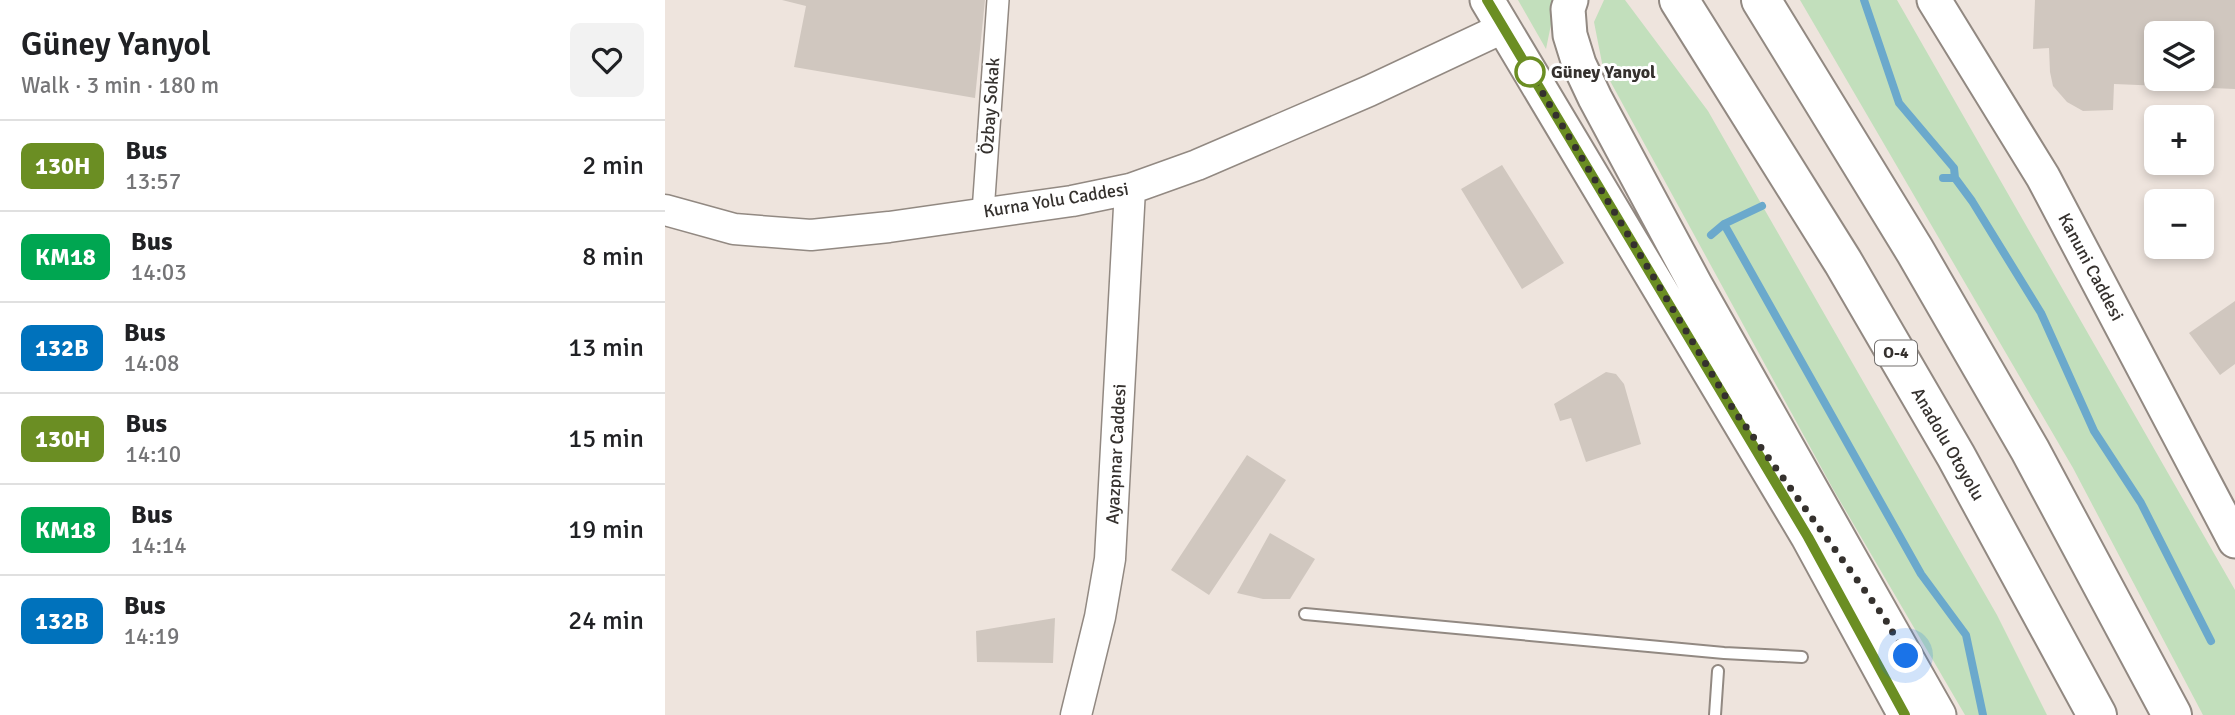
<!DOCTYPE html>
<meta charset="utf-8">
<style>
:root{--surface:#fff;--page:#f2f2f2;--text:#202124;--muted:#757577;--line:#e0e0e0}
body{margin:0;font-family:Signika,sans-serif;background:var(--page);color:var(--text);height:100vh;display:flex;flex-direction:column;font-size:26px;white-space:nowrap}
*{box-sizing:border-box;margin:0}
p{font-size:23px;color:var(--muted)}
.icon{flex:none;width:38px;height:38px;fill:none;stroke:currentColor;stroke-width:2;stroke-linecap:round;stroke-linejoin:round}
.map{position:relative;flex:1;overflow:hidden}
.drawer{display:flex;flex-direction:column;background:var(--surface);width:665px}
.drawer>*{flex:none}
.badge{padding:0 14px;border-radius:10px;font-size:24px;line-height:46px}
.tools{position:absolute;left:1479px;top:21px;display:grid;gap:14px}
.tools a{display:grid;place-items:center;width:70px;height:70px;border-radius:10px;background:var(--surface);box-shadow:0 4px 10px #0003;font-size:35px}
.you{position:absolute;width:35px;height:35px;margin:-18px;border:5px solid #fff;border-radius:50%;background:#1a73e8;box-shadow:0 0 0 10px #1a73e833}
.map>.badge{position:absolute;translate:-50% -50%;box-shadow:0 0 0 4px #fff}
.round{display:grid;place-items:center;flex:none;width:74px;height:74px;border-radius:10px;background:var(--page)}
.head{display:flex;align-items:center;justify-content:space-between;height:119px;padding:0 21px}
h1{font-size:33px;font-weight:600;line-height:52px}
ul{padding:0;list-style:none}
li{display:flex;align-items:center;gap:21px;height:91px;padding:0 21px;border-top:2px solid var(--line)}
li div{flex:1}
li b{display:block;font-size:26px}
li em{font-style:normal}
li .badge{min-width:77px;font-weight:700;text-align:center}
main{display:flex;flex:1;min-height:0}
.map>svg:first-child{display:block}
.green{fill:#c2dfbc}
.lines{fill:none;stroke-linecap:round;stroke-linejoin:round}
.stream{stroke:#6ba9cc;stroke-width:8}
.building{fill:#d0c7bf;fill-rule:evenodd}
.lane-casing{stroke:#928982;stroke-width:14}
.street-casing{stroke:#928982;stroke-width:24}
.secondary-casing{stroke:#928982;stroke-width:33}
.primary-casing{stroke:#928982;stroke-width:37}
.highway-casing{stroke:#928982;stroke-width:42}
.lane{stroke:#fff;stroke-width:10}
.street{stroke:#fff;stroke-width:21}
.secondary{stroke:#fff;stroke-width:30}
.primary{stroke:#fff;stroke-width:33}
.highway{stroke:#fff;stroke-width:38}
.line-casing{stroke:#fff;stroke-width:16}
.line{stroke:#6b8e23;stroke-width:10}
.walk{stroke:#35312e;stroke-width:7;stroke-dasharray:0 12.6}
.stop-dot{fill:#fff;stroke:#6b8e23;stroke-width:3.5}
.labels{text-anchor:middle;dominant-baseline:central;stroke-width:6;stroke-linejoin:round;paint-order:stroke}
.shield{fill:#fff;stroke:#726f6d;stroke-width:2}
.shield-label{font-size:16px;font-weight:bold;fill:#35312e}
.stop-label{font-size:18px;font-weight:bold;fill:#35312e;stroke:#fff;text-anchor:start}
.street-label{font-size:18px;fill:#35312e;stroke:#fff}
</style>
<main>
<section class="drawer">
<div class="head"><div><h1>Güney Yanyol</h1><p>Walk · 3 min · 180 m</p></div><a class="round"><svg class="icon" aria-label="heart" viewBox="0 0 24 24"><path d="M12 20l-8-8c-3-5 5-10 8-4 3-6 11-1 8 4z"/></svg></a></div>
<ul>
<li><span class="badge" style="background:#6b8e23;color:#fff">130H</span><div><b>Bus</b><p>13:57</p></div><em>2 min</em></li>
<li><span class="badge" style="background:#00a651;color:#fff">KM18</span><div><b>Bus</b><p>14:03</p></div><em>8 min</em></li>
<li><span class="badge" style="background:#0072bc;color:#fff">132B</span><div><b>Bus</b><p>14:08</p></div><em>13 min</em></li>
<li><span class="badge" style="background:#6b8e23;color:#fff">130H</span><div><b>Bus</b><p>14:10</p></div><em>15 min</em></li>
<li><span class="badge" style="background:#00a651;color:#fff">KM18</span><div><b>Bus</b><p>14:14</p></div><em>19 min</em></li>
<li><span class="badge" style="background:#0072bc;color:#fff">132B</span><div><b>Bus</b><p>14:19</p></div><em>24 min</em></li>
</ul>
</section>
<div class="map">
<svg width="1570" height="715" viewBox="0 0 1570 715">
<rect width="100%" height="100%" fill="#eee4dd"/>
<path class="green" d="M853 0H891L881 49Z
M939 0H960L1043 111 1332 615 1382 715H1300L1168 489 938 68 929 22Z
M1135 0H1232L1570 590V715H1538L1408 468Z"/>
<g class="lines">
<path class="stream" d="M1199 0 1234 103 1289 168 1290 178 1307 201 1376 313 1429 431 1476 503 1546 641
M1278 178H1290
M1059 224 1256 574 1301 635 1318 715
M1046 235 1059 224 1097 206"/>
</g>
<path class="building" d="M117 0H320L310 98 129 67 141 6Z
M1370 0H1570V89L1449 84 1448 110 1418 111 1402 102 1388 86 1385 72 1384 48 1368 49ZM1491 33H1536V79H1491Z
M837 165 899 263 857 289 796 189Z
M1570 301V364L1555 375 1524 333Z
M941 372 951 374 959 384 976 444 921 462 906 418 895 421 889 404Z
M582 455 621 480 544 595 506 570Z
M605 533 650 559 625 599H598L572 593Z
M390 618 388 663 312 662 311 631Z"/>
<g class="lines">
<defs>
<path id="lane" d="M640 614 1059 653 1137 657
M1050 715 1053 671"/>
<path id="street" d="M318 212 333 0"/>
<path id="secondary" d="M0 210 69 229 146 235 224 227 407 201 465 189 532 165 704 91 838 28
M411 715 435 617 445 559 465 189"/>
<path id="primary" d="M822 0 1143 537 1240 715
M906 0 903 9 905 35 914 64 930 98 1030 284 1274 715
M1269 0 1378 177 1570 541"/>
<path id="highway" d="M1014 0 1178 262 1291 456 1432 715
M1096 0 1250 251 1365 450 1507 715"/>
</defs>
<use href="#lane" class="lane-casing"/>
<use href="#street" class="street-casing"/>
<use href="#secondary" class="secondary-casing"/>
<use href="#primary" class="primary-casing"/>
<use href="#highway" class="highway-casing"/>
<use href="#lane" class="lane"/>
<use href="#street" class="street"/>
<use href="#secondary" class="secondary"/>
<use href="#primary" class="primary"/>
<use href="#highway" class="highway"/>
</g>
<g class="lines">
<defs>
<path id="line" d="M822 0 1143 537 1240 715"/>
</defs>
<use href="#line" class="line-casing"/>
<use href="#line" class="line"/>
<path class="walk" d="M865 72 1068 409 1219 617 1241 656"/>
</g>
<circle class="stop-dot" cx="865" cy="72" r="14"/>
<g class="labels">
<rect class="shield" x="1210" y="340.5" width="42" height="25" rx="5"/>
<g class="shield-label">
<text x="1231" y="353">O-4</text>
</g>
<g class="stop-label">
<text x="886" y="72">Güney Yanyol</text>
</g>
<g class="street-label">
<text transform="translate(325 106) rotate(-86)">Özbay Sokak</text>
<text transform="translate(391 200) rotate(-9)">Kurna Yolu Caddesi</text>
<text transform="translate(1426 267) rotate(62)">Kanuni Caddesi</text>
<text transform="translate(1283 444) rotate(60)">Anadolu Otoyolu</text>
<text transform="translate(451 454) rotate(-87)">Ayazpınar Caddesi</text>
</g>
</g>
</svg>
<div class="tools">
<a><svg class="icon" aria-label="layers" viewBox="0 0 24 24"><path d="M12 4l9 5-9 5-9-5zM3 14l9 5 9-5"/></svg></a>
<a>+</a>
<a>−</a>
</div>
<div class="you" style="left:1241px;top:656px"></div>
</div>
</main>
